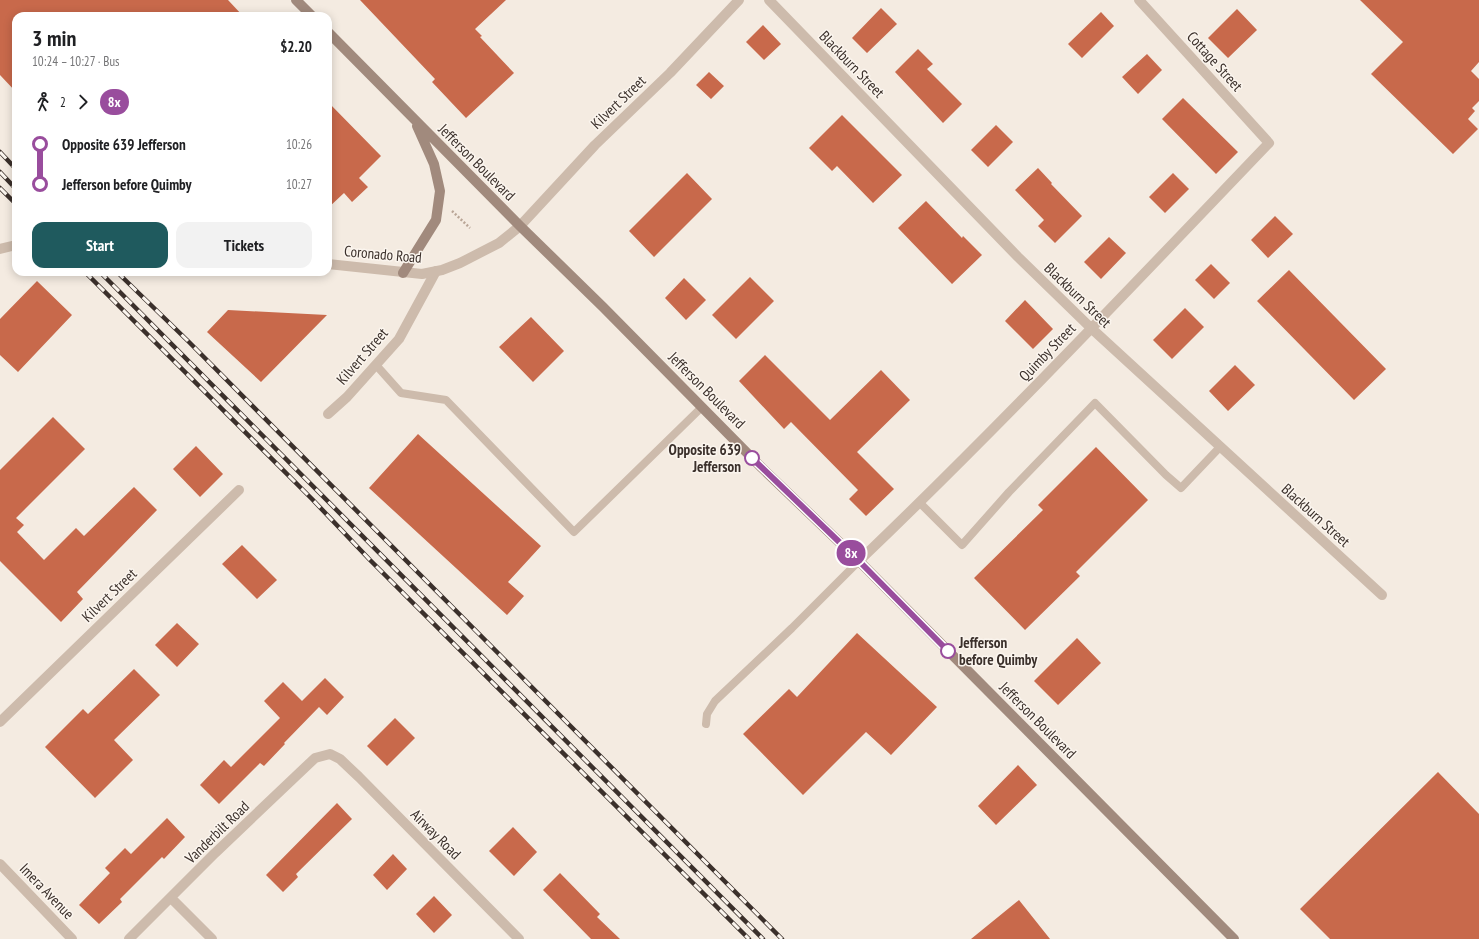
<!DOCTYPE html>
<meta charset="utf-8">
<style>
:root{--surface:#fff;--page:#f2f2f2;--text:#202124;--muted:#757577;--accent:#1f5a5e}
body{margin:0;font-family:"PT Sans Narrow",sans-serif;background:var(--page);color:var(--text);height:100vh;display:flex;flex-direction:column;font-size:15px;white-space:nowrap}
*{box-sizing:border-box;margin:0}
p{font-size:13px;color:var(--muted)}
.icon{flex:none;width:22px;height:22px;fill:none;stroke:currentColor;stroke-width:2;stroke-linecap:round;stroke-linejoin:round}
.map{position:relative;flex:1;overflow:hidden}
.drawer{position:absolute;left:12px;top:12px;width:320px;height:264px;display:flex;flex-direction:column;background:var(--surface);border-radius:12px;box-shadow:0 2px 10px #0003}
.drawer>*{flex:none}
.badge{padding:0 8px;border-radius:13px;font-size:14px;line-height:26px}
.map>.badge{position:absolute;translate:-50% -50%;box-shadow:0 0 0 2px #fff}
.legs{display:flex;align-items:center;gap:6px;height:44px;padding:0 20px;font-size:13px}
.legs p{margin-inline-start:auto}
.summary{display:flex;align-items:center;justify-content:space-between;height:68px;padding:0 20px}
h1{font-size:22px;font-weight:600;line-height:30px}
.action{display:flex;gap:8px;margin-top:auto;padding:8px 20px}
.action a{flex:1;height:46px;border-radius:12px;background:var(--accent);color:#fff;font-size:16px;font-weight:600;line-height:46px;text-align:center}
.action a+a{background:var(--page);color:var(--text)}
ul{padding:0 20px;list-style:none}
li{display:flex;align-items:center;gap:14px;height:40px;font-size:15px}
li i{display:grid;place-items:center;width:6px;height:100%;margin:0 5px;background:currentColor}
li i::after{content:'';width:10px;height:10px;margin:-5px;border:3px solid;border-radius:50%;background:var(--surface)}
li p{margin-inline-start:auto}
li:first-child i{background:linear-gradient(#0000 50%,currentColor 0)}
li:last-child i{background:linear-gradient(currentColor 50%,#0000 0)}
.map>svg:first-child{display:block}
.building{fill:#c8694b}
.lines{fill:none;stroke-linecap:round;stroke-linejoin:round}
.path{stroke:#b9a596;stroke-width:2.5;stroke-dasharray:2 2;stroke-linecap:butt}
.service{stroke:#cdbbac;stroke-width:8}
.minor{stroke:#cdbbac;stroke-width:10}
.tertiary{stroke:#cdbbac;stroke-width:10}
.secondary{stroke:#a18a7d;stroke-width:10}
.rail-casing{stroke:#3b302b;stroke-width:4.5}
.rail{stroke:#fbf5ee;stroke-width:3;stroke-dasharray:9;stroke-linecap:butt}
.line-1-casing{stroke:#fff;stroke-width:9}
.line-1{stroke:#994d9d;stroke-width:6}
.stop-1-dot{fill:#fff;stroke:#994d9d;stroke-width:2}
.labels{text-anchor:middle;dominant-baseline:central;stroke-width:3;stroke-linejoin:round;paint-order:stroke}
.street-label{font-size:15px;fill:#3b302b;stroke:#fbf5ee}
.stop-label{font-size:15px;font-weight:bold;fill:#3b302b;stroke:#fbf5ee;text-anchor:end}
</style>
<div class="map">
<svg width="1479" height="939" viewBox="0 0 1479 939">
<rect width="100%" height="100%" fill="#f4ebe1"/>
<path class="building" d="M0 0H228L243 16H16V92L0 75Z
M360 0H506L475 29 482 36 480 37 514 73 466 118 432 82 435 79Z
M1360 0H1479V62L1471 71 1479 79V101L1472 108 1475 111 1468 119 1478 129 1453 154 1371 74 1403 42Z
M881 8 897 24 867 53 852 38Z
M1237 9 1257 30 1228 58 1208 38Z
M1101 12 1114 26 1082 58 1068 44Z
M763 25 781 44 764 60 746 42Z
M918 49 933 64 927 69 962 104 943 123 895 72Z
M1147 54 1162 70 1138 94 1122 77Z
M709 72 724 86 711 99 696 85Z
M1183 98 1238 152 1216 174 1162 119Z
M328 102 381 156 359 178 368 187 352 202 344 193 328 208Z
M842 115 902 175 873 203 837 166 832 171 809 148Z
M996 125 1013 142 988 167 971 150Z
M1038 168 1052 183 1051 184 1082 216 1055 243 1038 226 1044 220 1015 190Z
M687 173 712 199 654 257 629 231Z
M1173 173 1189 189 1165 213 1149 197Z
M926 201 962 238 963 236 982 255 952 284 898 228Z
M1275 216 1293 234 1268 258 1251 240Z
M1109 237 1126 253 1101 279 1084 262Z
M1211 264 1230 283 1214 299 1195 280Z
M1289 270 1386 369 1354 400 1257 301Z
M750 277 774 301 736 339 712 315Z
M684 278 706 300 686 320 665 298Z
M37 281 72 315 18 372 0 355V319Z
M1025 300 1053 329 1033 349 1005 321Z
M1185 308 1204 327 1172 359 1153 340Z
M228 310 327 315 261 382 207 332Z
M531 317 564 351 533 382 499 347Z
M765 355 830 420 881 370 910 400 857 452 894 489 866 516 849 499 858 490 791 422 784 429 739 381Z
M1235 365 1255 385 1228 411 1209 391Z
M53 417 85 449 16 518 24 525 17 532 44 560 76 528 84 536 134 487 157 510 77 592 83 599 61 622 0 561V470Z
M418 434 541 546 508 582 524 596 507 615 369 488Z
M196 446 223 474 200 497 173 469Z
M1096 447 1148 500 1076 572 1080 576 1025 630 974 578 1043 510 1038 505Z
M242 545 277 580 257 599 222 564Z
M177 623 199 644 177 667 155 645Z
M857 633 937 707 891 755 866 732 803 795 743 734 789 689 797 697Z
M1077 638 1101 663 1058 705 1034 681Z
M134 669 160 695 114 740 133 760 95 798 45 747 83 709 88 714Z
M325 678 344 697 327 715 319 707 284 743 285 744 264 766 260 763 219 804 200 785 224 760 231 767 280 718 264 701 283 682 302 701Z
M395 718 415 738 387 766 367 746Z
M1018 765 1037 785 996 825 978 806Z
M1438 772 1479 814V939H1330L1300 909Z
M337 803 352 819 296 874 298 877 283 892 266 875Z
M167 818 185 837 164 859 162 857 120 899 122 902 99 924 79 905 110 873 105 868 125 848 131 854Z
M513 827 537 852 514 876 489 851Z
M393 854 407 869 387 890 373 875Z
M560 873 600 914 597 917 620 939H591L543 890Z
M434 896 452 915 434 933 416 914Z
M1019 900 1050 939H971Z"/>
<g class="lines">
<path class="path" d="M452 211 470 228"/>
<path class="service" d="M376 365 401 393 446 400 574 532 702 407
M920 503 962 545 1009 492 1095 403 1166 475 1181 488 1220 447
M706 724 707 714 715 701 792 628 859 561"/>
<path class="minor" d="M769 0 1018 257 1091 328 1382 595
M328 414 347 397 399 339 436 271
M859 561C1000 426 1134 284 1269 143L1139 0
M0 722 239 490
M0 864 72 939
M171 898 212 939
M129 939 215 853 315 758 330 754 340 759 359 777 519 939"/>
<path class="tertiary" d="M0 249 16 245
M328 264 422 274 442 270 460 263 499 243 520 226 595 145 670 73 739 0"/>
<path class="secondary" d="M296 0 312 16
M328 32 520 226 603 307 762 468 859 561 1234 939
M403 273 436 220 440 191 434 164 417 126"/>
<defs>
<path id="rail" d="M0 152 16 169
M0 172 16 189
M0 188 16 204
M85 272 312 499 370 560 749 939
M100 272 763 939
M117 272 189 342 782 939"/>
</defs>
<use href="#rail" class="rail-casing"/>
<use href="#rail" class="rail"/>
</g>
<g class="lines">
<defs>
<path id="line-1" d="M752 458 859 561 948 651"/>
</defs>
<use href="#line-1" class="line-1-casing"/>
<use href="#line-1" class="line-1"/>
</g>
<g class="stop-1-dot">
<circle cx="752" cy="458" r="7"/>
<circle cx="948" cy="651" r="7"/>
</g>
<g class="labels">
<g class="street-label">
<text transform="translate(1215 61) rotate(48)">Cottage Street</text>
<text transform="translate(852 64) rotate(46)">Blackburn Street</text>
<text transform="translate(618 102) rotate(-44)">Kilvert Street</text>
<text transform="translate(477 162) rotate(45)">Jefferson Boulevard</text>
<text transform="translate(383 254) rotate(5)">Coronado Road</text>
<text transform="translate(1078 295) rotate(44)">Blackburn Street</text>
<text transform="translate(1047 352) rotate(-46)">Quimby Street</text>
<text transform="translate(362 356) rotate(-49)">Kilvert Street</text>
<text transform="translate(707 390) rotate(45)">Jefferson Boulevard</text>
<text transform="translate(1316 515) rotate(42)">Blackburn Street</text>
<text transform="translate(109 595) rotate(-44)">Kilvert Street</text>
<text transform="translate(1038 720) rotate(45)">Jefferson Boulevard</text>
<text transform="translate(217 832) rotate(-44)">Vanderbilt Road</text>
<text transform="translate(436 834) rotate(45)">Airway Road</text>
<text transform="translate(47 891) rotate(46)">Imera Avenue</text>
</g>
<g class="stop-label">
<text x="741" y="449">Opposite 639<tspan x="741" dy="17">Jefferson</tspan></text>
<text x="959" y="642" text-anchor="start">Jefferson<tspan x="959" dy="17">before Quimby</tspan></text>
</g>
</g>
</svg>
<b class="badge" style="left:851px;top:553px;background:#994d9d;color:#fff">8x</b>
<section class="drawer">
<div class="summary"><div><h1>3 min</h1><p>10:24 – 10:27 · Bus</p></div><b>$2.20</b></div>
<div class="legs"><svg class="icon" aria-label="walk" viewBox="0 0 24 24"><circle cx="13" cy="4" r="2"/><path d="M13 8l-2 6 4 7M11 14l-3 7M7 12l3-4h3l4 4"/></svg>2<svg class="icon" aria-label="forward" viewBox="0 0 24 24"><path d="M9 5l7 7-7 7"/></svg><b class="badge" style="background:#994d9d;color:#fff">8x</b></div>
<ul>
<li><i style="color:#994d9d"></i><b>Opposite 639 Jefferson</b><p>10:26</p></li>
<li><i style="color:#994d9d"></i><b>Jefferson before Quimby</b><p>10:27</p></li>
</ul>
<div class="action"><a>Start</a><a>Tickets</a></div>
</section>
</div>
